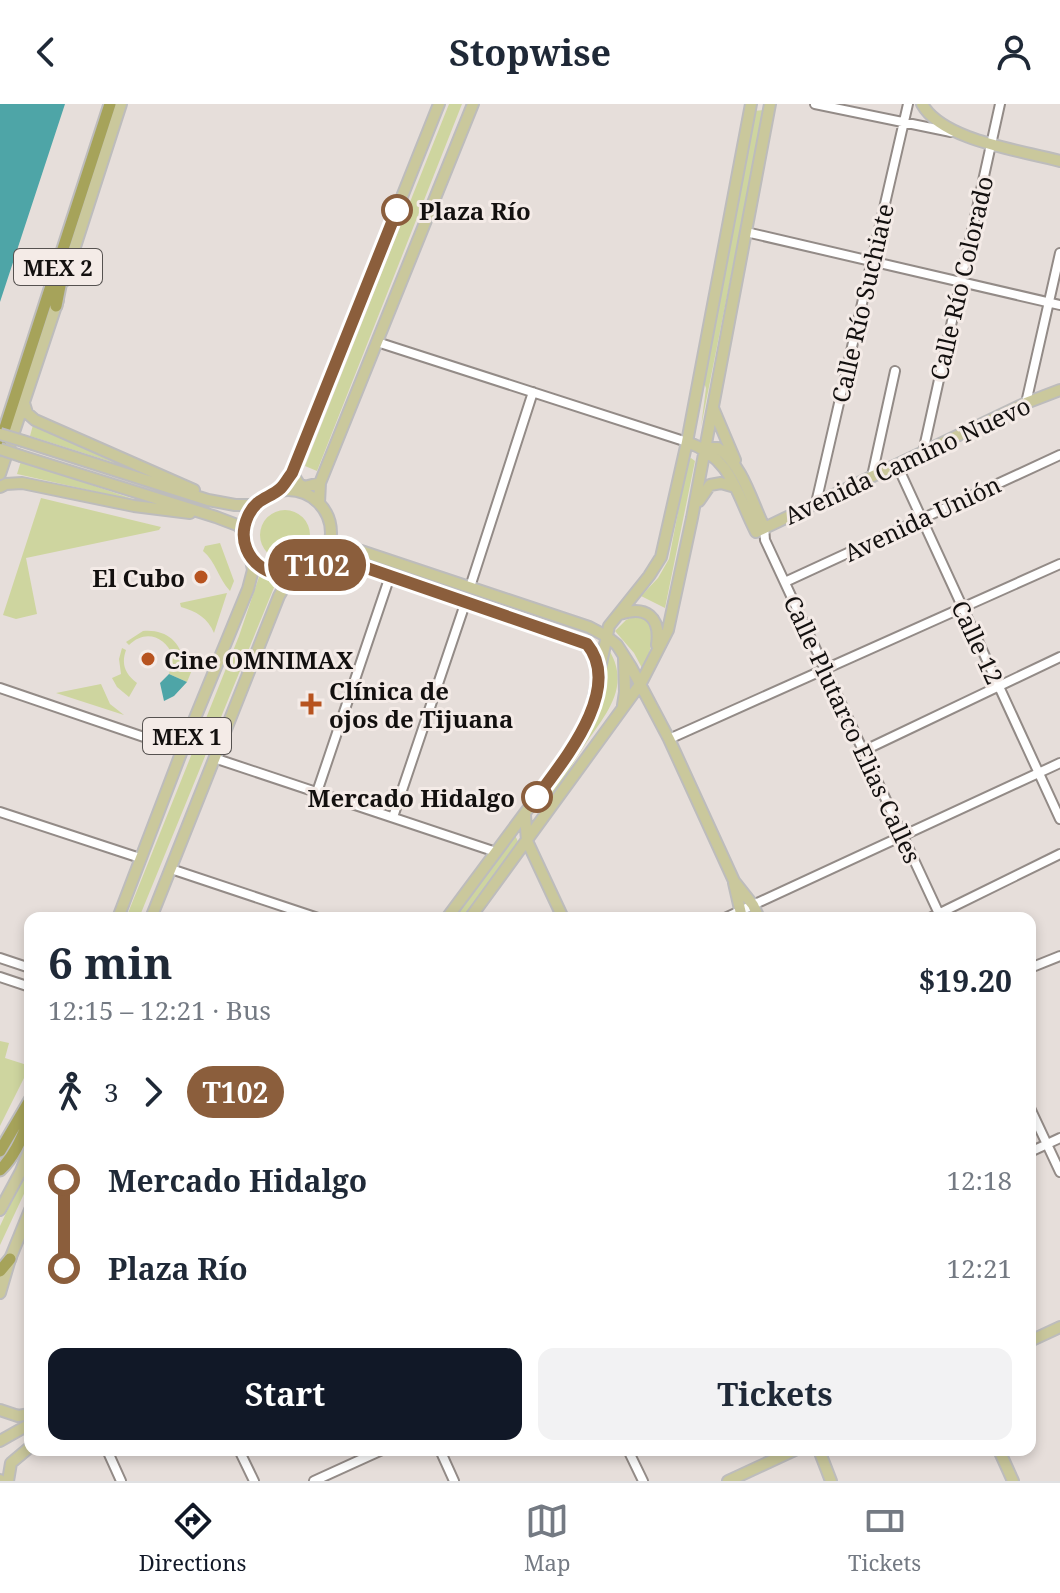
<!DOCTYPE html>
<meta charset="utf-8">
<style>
:root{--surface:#fff;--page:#f2f2f3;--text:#1f2937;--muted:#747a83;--line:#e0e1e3;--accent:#111827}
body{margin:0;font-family:"Noto Serif",serif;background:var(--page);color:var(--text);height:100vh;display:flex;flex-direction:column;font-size:30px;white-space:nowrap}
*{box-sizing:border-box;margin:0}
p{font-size:26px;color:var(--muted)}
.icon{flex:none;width:44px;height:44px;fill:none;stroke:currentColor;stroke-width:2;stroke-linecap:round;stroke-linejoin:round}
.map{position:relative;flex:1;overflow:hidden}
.sheet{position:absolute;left:24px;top:808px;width:1012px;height:544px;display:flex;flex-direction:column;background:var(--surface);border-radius:16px;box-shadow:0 4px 12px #0003}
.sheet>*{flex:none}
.badge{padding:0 16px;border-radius:26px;font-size:28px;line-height:52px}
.map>.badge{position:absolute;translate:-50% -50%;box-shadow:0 0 0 4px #fff}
.legs{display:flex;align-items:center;gap:12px;height:88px;padding:0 24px;font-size:26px}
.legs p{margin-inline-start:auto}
.headline{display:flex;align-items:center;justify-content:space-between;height:136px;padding:0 24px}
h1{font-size:44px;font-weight:700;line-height:60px}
.button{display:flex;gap:16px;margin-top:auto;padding:16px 24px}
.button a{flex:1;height:92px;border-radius:16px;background:var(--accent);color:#fff;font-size:32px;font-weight:700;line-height:92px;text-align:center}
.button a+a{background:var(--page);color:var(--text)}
ul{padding:0 24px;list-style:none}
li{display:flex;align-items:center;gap:28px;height:88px;font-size:30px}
li i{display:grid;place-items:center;width:12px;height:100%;margin:0 10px;background:currentColor}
li i::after{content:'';width:20px;height:20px;margin:-10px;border:6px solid;border-radius:50%;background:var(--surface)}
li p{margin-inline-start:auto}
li:first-child i{background:linear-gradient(#0000 50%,currentColor 0)}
li:last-child i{background:linear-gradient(currentColor 50%,#0000 0)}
header{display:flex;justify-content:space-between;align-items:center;height:104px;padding:0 24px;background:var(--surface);font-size:36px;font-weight:700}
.tab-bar{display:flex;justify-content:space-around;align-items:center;height:112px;border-top:2px solid var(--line);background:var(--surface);font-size:22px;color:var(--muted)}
.tab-bar a{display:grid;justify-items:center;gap:4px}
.tab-bar .active{color:var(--accent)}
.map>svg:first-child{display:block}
.green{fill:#ced59f}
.water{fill:#4ea5a7}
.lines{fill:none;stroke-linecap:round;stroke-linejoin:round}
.minor-casing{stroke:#938b87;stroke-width:12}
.major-casing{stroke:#bdbcbc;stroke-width:14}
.highway-casing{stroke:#bdbcbc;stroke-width:15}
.minor{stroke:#fff;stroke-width:8}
.major{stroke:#cac89c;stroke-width:10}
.highway{stroke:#a6a35a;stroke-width:11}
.major-bridge-casing{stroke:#bdbcbc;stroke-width:14;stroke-linecap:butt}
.major-bridge{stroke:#cac89c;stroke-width:10}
.line-1-casing{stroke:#fff;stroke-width:18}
.line-1{stroke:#8b5e3c;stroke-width:12}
.stop-1-dot{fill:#fff;stroke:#8b5e3c;stroke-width:4}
.poi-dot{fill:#b7531f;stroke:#f4ebe7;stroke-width:3}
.labels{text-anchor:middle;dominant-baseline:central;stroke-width:6;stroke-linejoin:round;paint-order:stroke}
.shield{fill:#f4ebe7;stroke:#565250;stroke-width:2}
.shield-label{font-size:22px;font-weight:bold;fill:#13100f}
.stop-label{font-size:24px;font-weight:bold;fill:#13100f;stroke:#f4ebe7;text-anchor:start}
.street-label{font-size:24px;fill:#13100f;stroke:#f4ebe7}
.poi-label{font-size:24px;font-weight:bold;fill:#13100f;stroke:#f4ebe7;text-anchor:start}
</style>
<header><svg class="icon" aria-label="back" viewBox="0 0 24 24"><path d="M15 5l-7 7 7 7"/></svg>Stopwise<svg class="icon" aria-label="person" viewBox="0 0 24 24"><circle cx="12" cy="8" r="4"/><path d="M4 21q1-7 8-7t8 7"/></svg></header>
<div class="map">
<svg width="1060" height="1377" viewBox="0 0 1060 1377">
<rect width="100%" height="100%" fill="#e6deda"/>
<path class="green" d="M449 0H462L317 367 305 362Z
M764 6 701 323 706 284 703 276 754 7Z
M33 321 140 367 30 332Z
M691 354 695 357 665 504 641 492 658 474 669 455 688 356Z
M21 357 133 395V396L17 370Z
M41 394 161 423 159 426 26 454 37 510 16 515 3 511Z
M260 431a25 25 0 1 1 50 0a25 25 0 1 1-50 0Z
M220 439 234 477 230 487C218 474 216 458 203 447L205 442Z
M260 470 277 476 139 814H126L239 532Z
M227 489 214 529C208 514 196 507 181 503L180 499Z
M635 512H644C659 529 651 546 642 564L634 549 615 527 626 516Z
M143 527C165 525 181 537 183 558H191L192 566 187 578 169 570 173 552C165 532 145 525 129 541L126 538Z
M122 544 126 546C121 560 125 570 137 579L129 593 117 583 112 574 121 570 119 555Z
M609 546C632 584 604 612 584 642 571 662 561 682 545 701 552 678 571 658 585 637 602 609 604 577 609 546Z
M101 580 110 600 124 611 56 589Z
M515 731 519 740 463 814H454Z
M0 937 9 939 5 954 30 962 0 1022Z
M30 1058V1077L0 1141V1122Z"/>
<path class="water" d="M0 0H65L0 198Z
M169 570 187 578 174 592 164 597 160 579Z"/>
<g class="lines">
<defs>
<path id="minor" d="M815 0 951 28
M746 128 1060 201
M377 238 687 338
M1026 299 1060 149
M923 348 1000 0
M897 361 1060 715
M872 372 895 267
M816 399 908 0
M764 423 765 436 941 814
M785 478 1060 351
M470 483 533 288
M0 584 182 646
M669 635 1060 460
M863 647 1060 553
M214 654 496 748
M317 688 390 472
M0 708 140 754
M393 713 466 497
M171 765 318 814
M725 814 1060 659
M930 814 1060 750
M0 854 30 864
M1030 864 1060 852
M0 873 30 883
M1030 1004 1060 1068
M1030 1048 1060 1034
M107 1346 121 1377
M239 1346 254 1377
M440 1346 454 1377
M628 1346 643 1377
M314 1377 382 1346"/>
<path id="major" d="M922 0C943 37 1020 46 1060 57
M64 177 121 0
M24 299 27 309 35 316 194 386
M713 304 735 356
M23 337 208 396 235 401H255
M687 338C732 354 736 389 756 428L1026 299 1060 286
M705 344H718C743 362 751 396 764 423
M21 352 216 413 237 421 245 428
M292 369 299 380 304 383 320 379
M0 370 58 196
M0 383 6 380 22 379 134 402 190 409
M245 429a43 43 0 1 1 86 0a43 43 0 1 1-86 0Z
M279 386 293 366 439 0
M699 397 710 381 721 379 735 383
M319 399 320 379 473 0
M331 437 589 523 606 532 617 541 631 563 669 635 734 777 753 801 759 814
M326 450 579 536 594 550 598 563
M620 510C646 501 661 513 657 541
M623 601 625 588 624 554
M525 711 527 737 563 814
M734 779 742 814
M118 814 188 631 248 485 253 466 250 451
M151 814 279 492 290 473
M447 814 571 647 590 611 609 522 649 472 661 453 687 338 751 0
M470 814 641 579 668 526 692 414 770 0
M0 1106 21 1067 30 1044
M0 1189 10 1155 30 1106
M1030 1237 1060 1223
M0 1306 18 1312 30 1310
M0 1337 30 1320
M819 1346 831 1377
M999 1346 1013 1377
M0 1376V1377
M8 1377 11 1359 30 1343
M728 1377 795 1346"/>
<path id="highway" d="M56 202 63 167
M0 339 110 0
M0 1047 30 996
M0 1066C15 1052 22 1033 30 1014
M0 1167 10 1155"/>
</defs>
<use href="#minor" class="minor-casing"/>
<use href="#major" class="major-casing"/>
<use href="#highway" class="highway-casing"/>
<use href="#minor" class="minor"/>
<use href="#major" class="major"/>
<use href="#highway" class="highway"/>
<defs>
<path id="major-bridge" d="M0 330 23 337
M0 345 21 352"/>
</defs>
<use href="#major-bridge" class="major-bridge-casing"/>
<use href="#major-bridge" class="major-bridge"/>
</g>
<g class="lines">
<defs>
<path id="line-1" d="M397 106 292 369C288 374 285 380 281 384 269 395 257 393 248 412 226 461 295 496 326 450L587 540C624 585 563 657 537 693"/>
</defs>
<use href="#line-1" class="line-1-casing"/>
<use href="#line-1" class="line-1"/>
</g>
<g class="stop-1-dot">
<circle cx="397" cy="106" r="14"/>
<circle cx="537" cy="693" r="14"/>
</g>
<g class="poi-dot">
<circle cx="201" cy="473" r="8"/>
<circle cx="148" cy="555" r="8"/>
<path d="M307 588h8v8h8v8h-8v8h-8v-8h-8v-8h8z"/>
</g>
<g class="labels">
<g class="shield">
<rect x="14" y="145" width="88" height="36" rx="6"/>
<rect x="143" y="614" width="88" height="36" rx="6"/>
</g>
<g class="shield-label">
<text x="58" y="163">MEX 2</text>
<text x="187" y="632">MEX 1</text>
</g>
<g class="stop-label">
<text x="419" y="106">Plaza Río</text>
<text x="515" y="693" text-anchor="end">Mercado Hidalgo</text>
</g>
<g class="street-label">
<text transform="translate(961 174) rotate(-77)">Calle Río Colorado</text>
<text transform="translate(862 199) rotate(-77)">Calle Río Suchiate</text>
<text transform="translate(907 356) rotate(-25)">Avenida Camino Nuevo</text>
<text transform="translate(922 414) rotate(-25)">Avenida Unión</text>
<text transform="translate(978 538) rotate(65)">Calle 12</text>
<text transform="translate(853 625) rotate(65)">Calle Plutarco Elias Calles</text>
</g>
<g class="poi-label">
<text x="185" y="473" text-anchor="end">El Cubo</text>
<text x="164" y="555">Cine OMNIMAX</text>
<text x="329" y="586">Clínica de<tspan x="329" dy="28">ojos de Tijuana</tspan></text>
</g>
</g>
</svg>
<b class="badge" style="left:317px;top:461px;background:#8b5e3c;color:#fff">T102</b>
<section class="sheet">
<div class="headline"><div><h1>6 min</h1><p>12:15 – 12:21 · Bus</p></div><b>$19.20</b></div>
<div class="legs"><svg class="icon" aria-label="walk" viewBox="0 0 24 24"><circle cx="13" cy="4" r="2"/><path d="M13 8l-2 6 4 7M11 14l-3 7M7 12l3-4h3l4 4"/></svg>3<svg class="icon" aria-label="forward" viewBox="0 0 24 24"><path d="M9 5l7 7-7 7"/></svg><b class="badge" style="background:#8b5e3c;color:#fff">T102</b></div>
<ul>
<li><i style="color:#8b5e3c"></i><b>Mercado Hidalgo</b><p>12:18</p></li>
<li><i style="color:#8b5e3c"></i><b>Plaza Río</b><p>12:21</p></li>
</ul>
<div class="button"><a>Start</a><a>Tickets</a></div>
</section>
</div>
<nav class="tab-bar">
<a class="active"><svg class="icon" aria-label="directions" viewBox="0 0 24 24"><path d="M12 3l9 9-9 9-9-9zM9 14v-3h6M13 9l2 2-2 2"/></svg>Directions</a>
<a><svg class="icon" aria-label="map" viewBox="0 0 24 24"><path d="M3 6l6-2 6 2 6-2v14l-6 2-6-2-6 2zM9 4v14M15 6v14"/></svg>Map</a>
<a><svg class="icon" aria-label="tickets" viewBox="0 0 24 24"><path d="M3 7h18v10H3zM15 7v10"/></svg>Tickets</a>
</nav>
